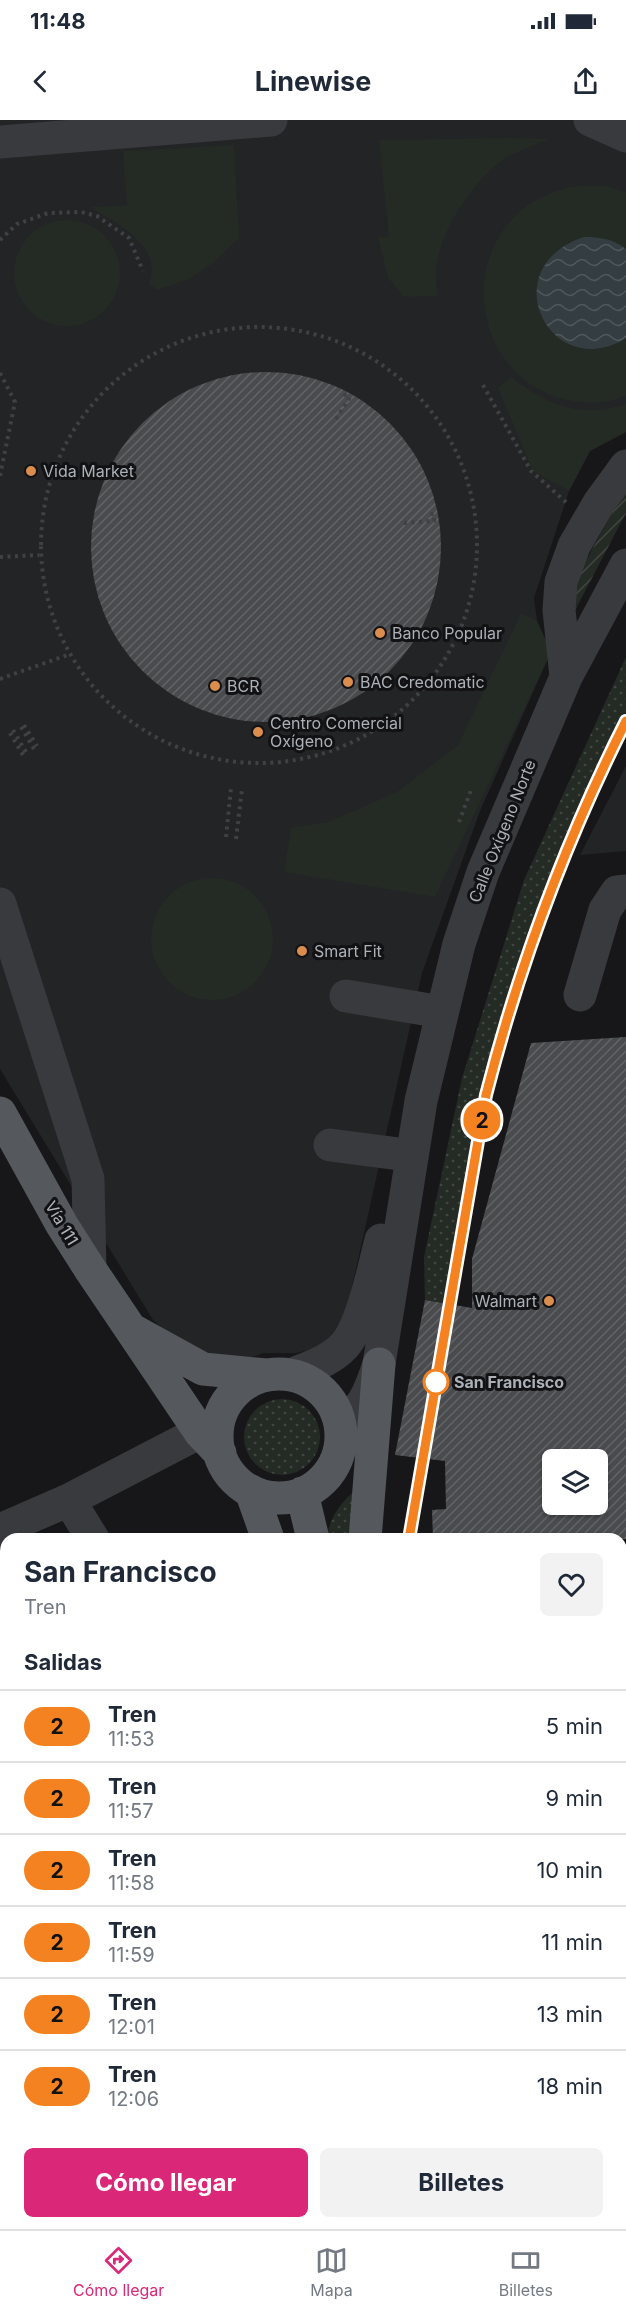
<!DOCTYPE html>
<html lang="es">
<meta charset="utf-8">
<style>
:root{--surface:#fff;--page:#f2f2f3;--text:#1f2937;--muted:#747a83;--line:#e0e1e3;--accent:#db2777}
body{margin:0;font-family:Inter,sans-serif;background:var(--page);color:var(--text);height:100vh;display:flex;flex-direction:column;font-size:22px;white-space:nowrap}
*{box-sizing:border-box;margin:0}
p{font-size:20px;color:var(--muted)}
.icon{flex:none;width:33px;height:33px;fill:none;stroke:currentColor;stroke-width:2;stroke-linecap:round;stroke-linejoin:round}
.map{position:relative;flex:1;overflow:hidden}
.drawer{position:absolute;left:0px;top:1413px;width:627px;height:696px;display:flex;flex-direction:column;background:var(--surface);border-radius:18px 18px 0 0;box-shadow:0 2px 4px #0004}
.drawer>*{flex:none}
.badge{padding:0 12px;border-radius:20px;font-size:21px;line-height:39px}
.controls{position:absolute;left:542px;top:1329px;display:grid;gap:12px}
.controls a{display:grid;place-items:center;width:66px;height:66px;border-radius:9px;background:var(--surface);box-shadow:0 2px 4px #0004;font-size:30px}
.map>.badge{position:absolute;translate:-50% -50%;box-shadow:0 0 0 3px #fff}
h2{padding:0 24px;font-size:22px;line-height:54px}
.round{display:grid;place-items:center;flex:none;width:63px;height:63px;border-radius:9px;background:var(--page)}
.overview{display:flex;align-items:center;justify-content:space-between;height:102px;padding:0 24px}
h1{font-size:28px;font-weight:700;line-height:45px}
.button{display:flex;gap:12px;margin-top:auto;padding:12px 24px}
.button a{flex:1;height:69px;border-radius:9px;background:var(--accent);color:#fff;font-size:24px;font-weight:700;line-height:69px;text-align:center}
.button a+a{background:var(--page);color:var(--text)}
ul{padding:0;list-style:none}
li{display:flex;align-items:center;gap:18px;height:72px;padding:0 24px;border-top:2px solid var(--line)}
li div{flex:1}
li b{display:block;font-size:22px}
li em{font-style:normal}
li .badge{min-width:66px;font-weight:700;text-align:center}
.status{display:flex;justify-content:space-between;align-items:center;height:42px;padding:0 30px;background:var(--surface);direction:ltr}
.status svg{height:16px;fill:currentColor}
header{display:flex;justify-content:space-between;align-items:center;height:78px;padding:0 24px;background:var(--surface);font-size:27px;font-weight:700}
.dock{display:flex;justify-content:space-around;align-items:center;height:84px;border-top:2px solid var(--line);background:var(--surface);font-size:16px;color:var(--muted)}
.dock a{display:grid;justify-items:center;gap:3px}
.dock .on{color:var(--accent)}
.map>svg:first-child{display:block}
.built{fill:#232426}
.grass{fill:url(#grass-dots)}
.park{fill:#242a24}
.garden{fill:url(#garden-furrows)}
.water{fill:url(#water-waves)}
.building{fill:url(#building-hatch);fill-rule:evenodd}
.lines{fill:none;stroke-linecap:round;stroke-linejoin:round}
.path{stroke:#3f4144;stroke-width:4;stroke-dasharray:3 4.5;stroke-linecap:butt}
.minor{stroke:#393a3d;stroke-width:33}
.major{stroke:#55585c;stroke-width:33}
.rail{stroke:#525558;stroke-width:4.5;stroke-dasharray:8 6;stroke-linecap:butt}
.line-casing{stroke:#fff;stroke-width:14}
.line{stroke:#f58220;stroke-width:9}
.poi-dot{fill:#db8d4d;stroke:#121214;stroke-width:2}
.stop-dot{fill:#fff;stroke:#f58220;stroke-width:3}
.labels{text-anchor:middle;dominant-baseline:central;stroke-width:6;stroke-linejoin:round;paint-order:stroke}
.poi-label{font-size:16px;fill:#abb1b7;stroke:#121214;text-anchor:start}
.street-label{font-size:16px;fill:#abb1b7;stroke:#121214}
.stop-label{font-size:16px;font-weight:bold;fill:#abb1b7;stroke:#121214;text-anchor:start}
</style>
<div class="status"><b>11:48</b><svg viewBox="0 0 49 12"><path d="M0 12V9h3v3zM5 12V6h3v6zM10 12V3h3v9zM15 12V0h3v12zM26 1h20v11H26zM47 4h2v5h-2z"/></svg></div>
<header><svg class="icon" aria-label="back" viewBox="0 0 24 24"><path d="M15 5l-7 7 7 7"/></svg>Linewise<svg class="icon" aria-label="share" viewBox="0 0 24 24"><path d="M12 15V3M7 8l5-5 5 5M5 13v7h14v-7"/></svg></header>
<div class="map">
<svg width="626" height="2109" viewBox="0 0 626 2109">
<defs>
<pattern id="grass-dots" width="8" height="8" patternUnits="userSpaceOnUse" patternTransform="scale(1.5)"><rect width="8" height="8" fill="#242a24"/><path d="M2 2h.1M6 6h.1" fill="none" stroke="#414642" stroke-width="1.8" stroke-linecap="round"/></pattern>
<pattern id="garden-furrows" width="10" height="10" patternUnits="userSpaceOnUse" patternTransform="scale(1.5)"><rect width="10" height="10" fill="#242a24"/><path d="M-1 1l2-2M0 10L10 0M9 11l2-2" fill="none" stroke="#414642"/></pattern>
<pattern id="water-waves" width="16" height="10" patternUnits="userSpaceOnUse" patternTransform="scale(1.5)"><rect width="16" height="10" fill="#343e42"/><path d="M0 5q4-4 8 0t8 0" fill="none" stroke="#4f585b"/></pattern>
<pattern id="building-hatch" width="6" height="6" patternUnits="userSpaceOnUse" patternTransform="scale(1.5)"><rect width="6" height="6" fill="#494b4e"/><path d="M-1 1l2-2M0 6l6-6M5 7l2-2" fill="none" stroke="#616365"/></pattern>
</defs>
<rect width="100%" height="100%" fill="#171719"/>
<path class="built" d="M0 0H626V312L590 331 569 371 534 478 537 501 551 532 480 691 422 853 349 1180 339 1211 322 1227 296 1233H263L231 1246 199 1243 153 1200 0 949Z
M626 646V731L580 735Z"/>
<path class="grass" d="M626 537V601L607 638 549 775 504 904 486 975 451 1184 425 1180 424 1137 462 958 524 760Z
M244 1317a38 38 0 1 1 76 0a38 38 0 1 1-76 0Z
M358 1367 355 1419H327C329 1396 342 1382 358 1367Z"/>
<path class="park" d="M507 18 549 19C537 24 523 29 511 35 476 55 437 113 436 153 436 161 437 169 438 176L404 177 388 158 378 117H389L379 20Z
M234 25 239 118 213 143 189 159 158 170 149 164C163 126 117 103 90 87L127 85 123 31Z
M607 66 626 72V276C616 279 605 283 595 283 462 283 441 97 570 67 582 65 595 66 607 66Z
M14 153a53 53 0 1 1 106 0a53 53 0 1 1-106 0Z
M511 257C548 285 579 299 626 284V312L590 331 569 371 533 351 498 268Z
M521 493 537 501 551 532 435 777 284 752 291 708 328 702 397 672 458 625Z
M151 819a61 61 0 1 1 122 0a61 61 0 1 1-122 0Z"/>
<path class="garden" d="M626 368V393L571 498 569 471Z"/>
<path class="water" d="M584 117C600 117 613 119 626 129V218C551 265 491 148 584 117Z"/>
<path class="building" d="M91 427a175 175 0 1 1 350 0a175 175 0 1 1-350 0Z
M626 917V1419H433L432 1390 446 1389 445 1341 395 1335 425 1180 472 1188V1139L531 923ZM552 1340H597V1384H552Z"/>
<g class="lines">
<path class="path" d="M0 120 17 104 48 93 81 92 97 96 129 118 143 151
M41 425a218 218 0 1 1 436 0a218 218 0 1 1-436 0Z
M0 253 15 282 0 356
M483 265 531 351 567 383
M336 299 350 277 345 275 344 277
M404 403 434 401V394H427
M0 437 39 435
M0 559 70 534
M24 605 37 626
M21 607 34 629
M13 610 26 632
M10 613 23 635
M459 702 471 670
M226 717 231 668
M236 719 242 669"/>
<path class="minor" d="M590 0 626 16
M0 22 271 0
M566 557 559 490 561 462 574 426 599 383 626 346
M0 784 88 1059 90 1149
M580 875 605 790 617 772 626 771
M346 876 442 892
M330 1025 407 1035
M291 1255C309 1247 330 1241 344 1226 362 1207 374 1147 381 1120
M339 1299C364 1294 371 1267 379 1244L421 981 459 824 483 752 566 557 626 445
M69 1380 93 1419
M0 1410 69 1380 200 1312
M621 1643H626
M0 1971H6"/>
<path class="major" d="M0 993 62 1105 90 1149 200 1312 220 1333
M134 1211 203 1249 267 1255
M217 1316a62 62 0 1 1 124 0a62 62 0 1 1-124 0Z
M251 1371 268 1419
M302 1373 313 1419
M365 1419 379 1244
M435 2109 436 2103"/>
<path class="rail" d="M410 1419 486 975C519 846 566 720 626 601
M549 2103 550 2109"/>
</g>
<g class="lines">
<defs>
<path id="line" d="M409 1419 486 975C519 846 566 720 626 601"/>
</defs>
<use href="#line" class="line-casing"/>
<use href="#line" class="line"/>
</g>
<g class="poi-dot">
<circle cx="31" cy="351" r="6"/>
<circle cx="380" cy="513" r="6"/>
<circle cx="348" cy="562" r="6"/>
<circle cx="215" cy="566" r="6"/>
<circle cx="258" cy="612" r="6"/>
<circle cx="302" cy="831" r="6"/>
<circle cx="549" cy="1181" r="6"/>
</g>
<circle class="stop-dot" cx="436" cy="1262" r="12"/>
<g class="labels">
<g class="poi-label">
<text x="43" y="351">Vida Market</text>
<text x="392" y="513">Banco Popular</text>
<text x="360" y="562">BAC Credomatic</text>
<text x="227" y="566">BCR</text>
<text x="270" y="603">Centro Comercial<tspan x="270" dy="18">Oxígeno</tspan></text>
<text x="314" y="831">Smart Fit</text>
<text x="537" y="1181" text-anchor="end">Walmart</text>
</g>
<g class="street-label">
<text transform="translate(502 711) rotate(-68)">Calle Oxígeno Norte</text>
<text transform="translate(62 1103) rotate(59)">Vía 111</text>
</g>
<g class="stop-label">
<text x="454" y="1262">San Francisco</text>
</g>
</g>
</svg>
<div class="controls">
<a><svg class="icon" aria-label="layers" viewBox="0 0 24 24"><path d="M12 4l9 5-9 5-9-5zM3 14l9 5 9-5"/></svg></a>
</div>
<b class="badge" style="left:482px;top:1000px;background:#f58220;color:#111">2</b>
<section class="drawer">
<div class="overview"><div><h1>San Francisco</h1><p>Tren</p></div><a class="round"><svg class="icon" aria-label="heart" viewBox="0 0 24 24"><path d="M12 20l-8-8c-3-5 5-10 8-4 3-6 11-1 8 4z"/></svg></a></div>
<h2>Salidas</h2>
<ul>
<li><span class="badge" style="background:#f58220;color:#111">2</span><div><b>Tren</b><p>11:53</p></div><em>5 min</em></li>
<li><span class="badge" style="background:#f58220;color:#111">2</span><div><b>Tren</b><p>11:57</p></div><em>9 min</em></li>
<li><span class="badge" style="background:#f58220;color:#111">2</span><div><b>Tren</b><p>11:58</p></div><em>10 min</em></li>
<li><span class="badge" style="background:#f58220;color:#111">2</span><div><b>Tren</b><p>11:59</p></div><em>11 min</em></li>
<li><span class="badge" style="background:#f58220;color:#111">2</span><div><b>Tren</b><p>12:01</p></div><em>13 min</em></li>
<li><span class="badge" style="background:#f58220;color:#111">2</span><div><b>Tren</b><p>12:06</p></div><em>18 min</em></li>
</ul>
<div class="button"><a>Cómo llegar</a><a>Billetes</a></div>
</section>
</div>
<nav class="dock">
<a class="on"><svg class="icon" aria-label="directions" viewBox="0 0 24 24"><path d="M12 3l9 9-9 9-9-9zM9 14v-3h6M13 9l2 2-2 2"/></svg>Cómo llegar</a>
<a><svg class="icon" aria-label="map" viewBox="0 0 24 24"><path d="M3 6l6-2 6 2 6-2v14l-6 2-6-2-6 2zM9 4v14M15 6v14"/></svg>Mapa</a>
<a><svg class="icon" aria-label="tickets" viewBox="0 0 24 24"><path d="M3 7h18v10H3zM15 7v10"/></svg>Billetes</a>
</nav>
